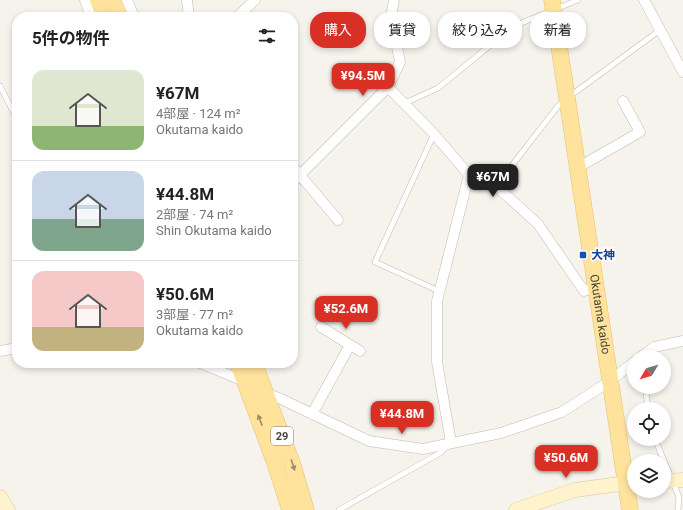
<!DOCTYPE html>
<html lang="ja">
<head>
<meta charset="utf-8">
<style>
	:root { --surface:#fff; --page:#f6f6f6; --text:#222; --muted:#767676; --line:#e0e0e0; --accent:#d93025 }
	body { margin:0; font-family:Roboto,"Noto Sans JP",sans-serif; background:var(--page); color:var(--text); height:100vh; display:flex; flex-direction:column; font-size:15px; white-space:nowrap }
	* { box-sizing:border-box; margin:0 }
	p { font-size:13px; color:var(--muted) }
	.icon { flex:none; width:22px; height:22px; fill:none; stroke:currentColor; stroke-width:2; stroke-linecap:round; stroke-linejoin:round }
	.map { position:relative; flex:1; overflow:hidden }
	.side { position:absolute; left:12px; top:12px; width:286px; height:356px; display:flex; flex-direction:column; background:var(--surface); border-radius:16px; box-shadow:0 2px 6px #0003 }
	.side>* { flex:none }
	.top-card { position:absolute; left:310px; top:12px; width:313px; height:36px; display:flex; gap:8px }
	.needle { width:26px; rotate:232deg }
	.buttons { position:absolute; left:627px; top:350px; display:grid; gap:8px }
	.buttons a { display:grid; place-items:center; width:44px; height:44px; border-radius:50%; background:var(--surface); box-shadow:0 2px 6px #0003; font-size:20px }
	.price { position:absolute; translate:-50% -34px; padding:0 9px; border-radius:8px; background:var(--accent); color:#fff; font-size:13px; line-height:26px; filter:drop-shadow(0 1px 2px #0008) }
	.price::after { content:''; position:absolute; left:50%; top:24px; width:12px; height:9px; margin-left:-6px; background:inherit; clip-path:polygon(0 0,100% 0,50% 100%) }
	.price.on { background:#222; color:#fff }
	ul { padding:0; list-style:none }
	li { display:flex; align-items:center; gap:12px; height:100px; padding:0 20px }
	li+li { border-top:1px solid var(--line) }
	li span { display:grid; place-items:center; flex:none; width:112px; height:80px; border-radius:12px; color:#555 }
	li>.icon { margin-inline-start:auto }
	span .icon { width:48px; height:48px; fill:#fffc; stroke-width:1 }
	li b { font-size:17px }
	h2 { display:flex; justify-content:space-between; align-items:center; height:48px; padding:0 20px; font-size:17px }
	.chip { padding:0 14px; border-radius:16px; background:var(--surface); box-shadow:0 2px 6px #0003; font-size:14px; line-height:36px }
	.chip.on { background:var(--accent); color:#fff }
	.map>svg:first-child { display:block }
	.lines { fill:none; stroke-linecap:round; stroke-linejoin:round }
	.lane-casing { stroke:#c2bbae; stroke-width:6 }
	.street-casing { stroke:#c2bbae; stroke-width:11 }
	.secondary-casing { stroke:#d6c79b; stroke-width:15 }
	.primary-casing { stroke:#e6c16a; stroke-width:17 }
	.lane { stroke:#fff; stroke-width:5 }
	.street { stroke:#fff; stroke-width:10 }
	.secondary { stroke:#fff3cd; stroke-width:14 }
	.primary { stroke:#ffe39c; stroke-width:16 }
	.oneway { fill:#9c8c66 }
	.transit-dot { fill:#1a4fb4; stroke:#fff; stroke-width:1.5 }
	.labels { text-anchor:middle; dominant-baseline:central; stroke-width:3.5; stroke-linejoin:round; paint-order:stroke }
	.shield { fill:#fff; stroke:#817c74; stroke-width:1 }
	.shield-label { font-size:11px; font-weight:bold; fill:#4b4439 }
	.transit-label { font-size:12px; font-weight:bold; fill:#164399; stroke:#fff; text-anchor:start }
	.street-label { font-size:12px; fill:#4b4439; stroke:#fff }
</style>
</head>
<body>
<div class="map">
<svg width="683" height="510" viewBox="0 0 683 510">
	<rect width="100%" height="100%" fill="#f6f3ec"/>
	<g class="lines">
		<defs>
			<path id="lane" d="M0 86 17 119
				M570 96 660 30
				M405 103 438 88 514 26 578 0
				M434 134 375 262 439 291
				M496 186 558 106 564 101
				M643 387 646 392 648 409
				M655 439 679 497 678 510
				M339 510 440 453 447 446"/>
			<path id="street" d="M85 0 91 17
				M127 0 134 17
				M187 0 189 17
				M644 0 683 72
				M237 17 255 0
				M388 87 434 134 469 175 496 186 538 224 584 291 595 288
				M293 167 338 220
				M577 168 640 132 623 101
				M293 182 388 87 400 62 391 17 394 0
				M321 327 360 351
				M0 351 17 348
				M641 357 654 347 683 341
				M200 363 246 382
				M264 392 281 399 369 441 423 449 501 433 562 412 610 381 634 362
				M312 414 350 345
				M451 443 437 362V301L469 175"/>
			<path id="secondary" d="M664 481 683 480
				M0 497 8 510
				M516 510 575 490 634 482"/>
			<g id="primary">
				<path d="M98 0 105 17"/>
				<path d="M113 0 119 17"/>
				<path id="s1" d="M552 0 630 510"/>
				<path d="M238 363 275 463 290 510"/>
				<path d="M254 363 292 463 306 510"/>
			</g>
		</defs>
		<use href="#lane" class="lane-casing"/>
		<use href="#street" class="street-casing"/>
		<use href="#secondary" class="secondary-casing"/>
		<use href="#primary" class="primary-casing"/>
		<use href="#lane" class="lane"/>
		<use href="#street" class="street"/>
		<use href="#secondary" class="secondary"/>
		<use href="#primary" class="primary"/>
	</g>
	<defs><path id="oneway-solid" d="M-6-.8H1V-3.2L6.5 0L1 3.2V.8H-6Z"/></defs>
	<g class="oneway">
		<use href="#oneway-solid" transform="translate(260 420) rotate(-111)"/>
		<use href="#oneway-solid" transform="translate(293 465) rotate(72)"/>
	</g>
	<rect class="transit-dot" x="579" y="251" width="8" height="8" rx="2"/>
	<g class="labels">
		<rect class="shield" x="271" y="427" width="22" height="18" rx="3"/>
		<g class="shield-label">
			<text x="282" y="436">29</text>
		</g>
		<g class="transit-label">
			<text x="591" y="255">大神</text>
		</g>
		<g class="street-label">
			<text stroke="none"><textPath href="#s1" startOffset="318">Okutama kaido</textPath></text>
		</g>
	</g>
</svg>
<div class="buttons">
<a><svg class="needle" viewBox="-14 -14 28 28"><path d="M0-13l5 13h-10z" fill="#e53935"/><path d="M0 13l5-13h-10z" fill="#767676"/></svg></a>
<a><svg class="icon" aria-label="locate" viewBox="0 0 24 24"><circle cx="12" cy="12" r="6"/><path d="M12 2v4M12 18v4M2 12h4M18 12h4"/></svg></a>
<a><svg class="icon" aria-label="layers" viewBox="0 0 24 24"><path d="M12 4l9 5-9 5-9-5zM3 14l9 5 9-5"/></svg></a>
</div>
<b class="price" style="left:363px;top:97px">¥94.5M</b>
<b class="price on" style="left:493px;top:198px">¥67M</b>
<b class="price" style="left:346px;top:330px">¥52.6M</b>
<b class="price" style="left:402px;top:435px">¥44.8M</b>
<b class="price" style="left:566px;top:479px">¥50.6M</b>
<div class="top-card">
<a class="chip on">購入</a>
<a class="chip">賃貸</a>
<a class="chip">絞り込み</a>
<a class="chip">新着</a>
</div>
<section class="side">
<h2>5件の物件<svg class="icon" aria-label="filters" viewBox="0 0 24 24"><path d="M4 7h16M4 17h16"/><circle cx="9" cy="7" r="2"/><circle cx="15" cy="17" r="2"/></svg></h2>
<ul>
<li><span style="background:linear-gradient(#dfe7d0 70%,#8fb573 0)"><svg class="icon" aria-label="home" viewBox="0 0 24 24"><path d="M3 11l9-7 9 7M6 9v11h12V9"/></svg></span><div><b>¥67M</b><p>4部屋 · 124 m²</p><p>Okutama kaido</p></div></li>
<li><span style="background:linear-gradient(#c9d6e8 60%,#7fa58c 0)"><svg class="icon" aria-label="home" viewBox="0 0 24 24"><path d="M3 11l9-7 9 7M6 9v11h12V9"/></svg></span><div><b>¥44.8M</b><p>2部屋 · 74 m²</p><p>Shin Okutama kaido</p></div></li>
<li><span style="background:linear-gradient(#f6c9c9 70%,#c2b280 0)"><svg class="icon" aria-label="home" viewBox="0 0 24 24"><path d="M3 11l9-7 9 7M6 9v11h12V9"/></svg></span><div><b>¥50.6M</b><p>3部屋 · 77 m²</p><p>Okutama kaido</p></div></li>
</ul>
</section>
</div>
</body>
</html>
